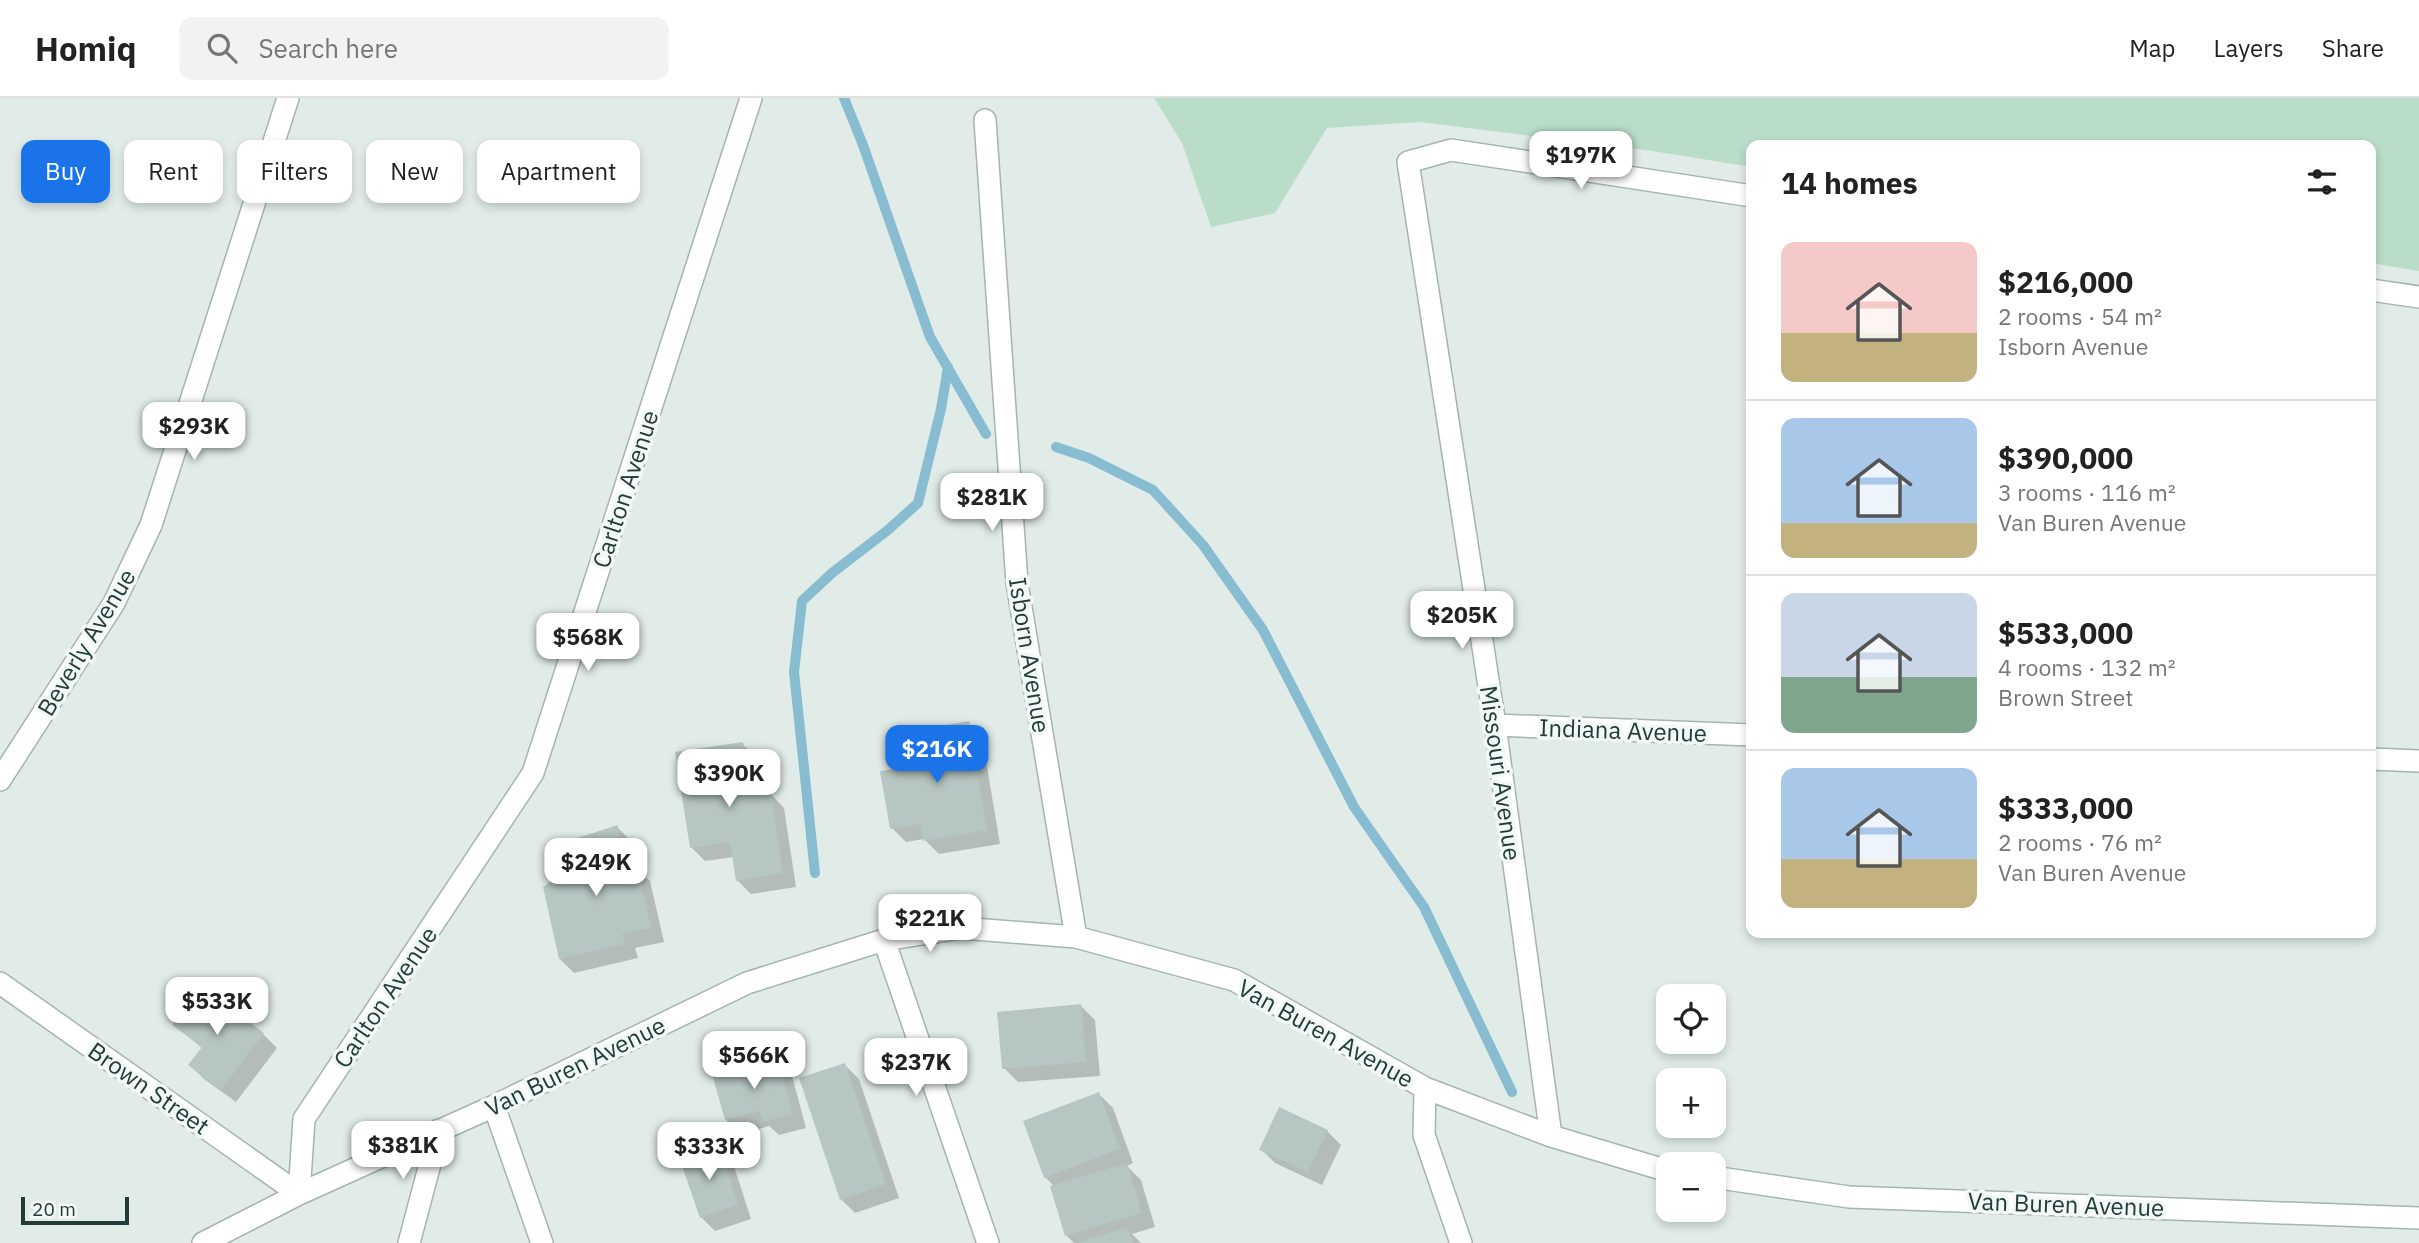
<!DOCTYPE html>
<html lang="en">
<head>
<meta charset="utf-8">
<style>
	:root { --surface:#fff; --page:#f2f2f2; --text:#222; --muted:#767676; --line:#e0e0e0; --accent:#1a73e8 }
	body { margin:0; font-family:"IBM Plex Sans",sans-serif; background:var(--page); color:var(--text); height:100vh; display:flex; flex-direction:column; font-size:26px; white-space:nowrap }
	* { box-sizing:border-box; margin:0 }
	p { font-size:23px; color:var(--muted) }
	.icon { flex:none; width:38px; height:38px; fill:none; stroke:currentColor; stroke-width:2; stroke-linecap:round; stroke-linejoin:round }
	.map { position:relative; flex:1; overflow:hidden }
	.sheet { position:absolute; left:1746px; top:42px; width:630px; height:798px; display:flex; flex-direction:column; background:var(--surface); border-radius:14px; box-shadow:0 4px 10px #0003 }
	.sheet>* { flex:none }
	.top-card { position:absolute; left:21px; top:42px; width:665px; height:63px; display:flex; gap:14px }
	.controls { position:absolute; left:1656px; top:886px; display:grid; gap:14px }
	.controls a { display:grid; place-items:center; width:70px; height:70px; border-radius:14px; background:var(--surface); box-shadow:0 4px 10px #0003; font-size:35px }
	.scale { position:absolute; left:21px; bottom:18px; width:108px; box-sizing:border-box; padding-left:7px; border:4px solid #213c39; border-top:0; font-size:19px; line-height:24px; white-space:nowrap; color:#213c39; -webkit-text-stroke:5px #f1f8f6; paint-order:stroke }
	.price { position:absolute; translate:-50% -60px; padding:0 16px; border-radius:14px; background:#fff; color:#222; font-size:23px; line-height:46px; filter:drop-shadow(0 2px 4px #0008) }
	.price::after { content:''; position:absolute; left:50%; top:42px; width:21px; height:16px; margin-left:-10px; background:inherit; clip-path:polygon(0 0,100% 0,50% 100%) }
	.price.on { background:var(--accent); color:#fff }
	ul { padding:0; list-style:none }
	li { display:flex; align-items:center; gap:21px; height:175px; padding:0 35px }
	li+li { border-top:2px solid var(--line) }
	li span { display:grid; place-items:center; flex:none; width:196px; height:140px; border-radius:14px; color:#555 }
	li>.icon { margin-inline-start:auto }
	span .icon { width:84px; height:84px; fill:#fffc; stroke-width:1 }
	li b { font-size:30px }
	h2 { display:flex; justify-content:space-between; align-items:center; height:84px; padding:0 35px; font-size:30px }
	.pill { padding:0 24px; border-radius:14px; background:var(--surface); box-shadow:0 4px 10px #0003; font-size:24px; line-height:63px }
	.pill.on { background:var(--accent); color:#fff }
	header { display:flex; align-items:center; gap:42px; box-sizing:border-box; height:98px; padding:0 35px; background:var(--surface); border-bottom:2px solid var(--line) }
	header strong { font-size:33px }
	nav { display:flex; gap:38px; margin-inline-start:auto; font-size:24px }
	.search { width:490px; height:63px; background:var(--page); display:flex; align-items:center; gap:18px; box-sizing:border-box; padding:0 24px; border-radius:14px; color:var(--muted); font-size:26px }
	.map>svg:first-child { display:block }
	.green { fill:#b9ddc8 }
	.shadow { fill:#0003 }
	.lines { fill:none; stroke-linecap:round; stroke-linejoin:round }
	.stream { stroke:#88bcd1; stroke-width:10 }
	.building { fill:#b6c6c2 }
	.minor-casing { stroke:#a4b4b0; stroke-width:24 }
	.minor { stroke:#fff; stroke-width:21 }
	.labels { text-anchor:middle; dominant-baseline:central; stroke-width:7; stroke-linejoin:round; paint-order:stroke }
	.street-label { font-size:24px; fill:#213c39; stroke:#f1f8f6 }
</style>
</head>
<body>
<header>
<strong>Homiq</strong>
<div class="search"><svg class="icon" aria-label="search" viewBox="0 0 24 24"><circle cx="10" cy="10" r="6"/><path d="M15 15l6 6"/></svg>Search here</div>
<nav><a>Map</a><a>Layers</a><a>Share</a></nav>
</header>
<div class="map">
<svg width="2419" height="1145" viewBox="0 0 2419 1145">
	<rect width="100%" height="100%" fill="#e1ece8"/>
	<path class="green" d="M1154 0H2419V173L2371 165V47H1752V69L1652 53 1420 24 1327 30 1275 115 1211 129 1182 45Z"/>
	<path class="shadow" d="M968 625 982 639 1000 746 939 756 924 741 906 744 892 730 915 669Z
		M742 646 757 660 762 697 770 695 784 710 796 789 751 796 737 782 734 759 705 763 691 749Z
		M617 729 631 743 632 768 650 783 664 844 635 850 638 860 574 875 560 861 581 765Z
		M1081 908 1095 922 1100 978 1018 984 1004 970Z
		M174 926 263 936 277 950 236 1004 204 981 190 967 203 951Z
		M777 960 791 974 806 1030 779 1037 769 1028 740 1036 726 1022Z
		M845 967 859 981 899 1100 855 1115 841 1101Z
		M1099 996 1113 1010 1133 1065 1127 1068 1141 1082 1155 1129 1132 1136 1141 1145H1074L1066 1137 1055 1089 1045 1079Z
		M1327 1033 1341 1047 1322 1087 1275 1065 1261 1051Z
		M719 1051 733 1065 751 1121 715 1133 701 1119Z"/>
	<g class="lines">
		<path class="stream" d="M844 0 863 47 930 239 986 336
			M1056 349 1089 360 1153 392 1203 447 1263 532 1354 709 1424 809 1512 994
			M815 775 794 574 802 503 832 475 888 432 918 405 941 311 948 269"/>
	</g>
	<path class="building" d="M969 623 987 732 923 743 920 726 890 731 880 673 913 668 907 634Z
		M743 644 751 697 771 694 783 775 736 783 730 744 690 750 675 654Z
		M618 727 619 762 637 767 651 830 622 836 625 846 559 861 543 789 579 764 571 742Z
		M201 888 264 935 221 992 188 967 202 949 172 927Z
		M1081 906 1086 964 1002 971 997 914Z
		M777 958 793 1016 763 1024 759 1013 725 1022 712 976Z
		M845 965 886 1086 840 1102 799 980Z
		M1099 994 1120 1051 1044 1080 1023 1023Z
		M1279 1009 1328 1032 1308 1074 1259 1052Z
		M719 1049 738 1107 700 1120 680 1062Z
		M1127 1065 1142 1115 1065 1138 1050 1088Z
		M1127 1129 1133 1145H1079V1144Z"/>
	<g class="lines">
		<defs>
			<path id="minor" d="M985 22 1017 485 1076 839
				M2371 192 2419 199
				M1495 627 1752 637
				M2371 661 2419 663
				M0 682 114 505 151 427 288 0
				M884 842 988 1145
				M0 885 299 1096
				M1425 990 1424 1037 1461 1145
				M494 1008 542 1145
				M1551 1038 1495 627 1408 64 1451 52 1752 98
				M1713 1079 1849 1099 2419 1120
				M299 1096 304 1021 533 675 751 0
				M203 1145 299 1096 494 1008 747 885 884 842 961 830 1076 839 1234 882 1425 990 1551 1038 1668 1073
				M409 1145 439 1032"/>
		</defs>
		<use href="#minor" class="minor-casing"/>
		<use href="#minor" class="minor"/>
	</g>
	<g class="labels">
		<g class="street-label">
			<text transform="translate(625 391) rotate(-72)">Carlton Avenue</text>
			<text transform="translate(86 544) rotate(-59)">Beverly Avenue</text>
			<text transform="translate(1030 557) rotate(81)">Isborn Avenue</text>
			<text transform="translate(1623 632) rotate(2)">Indiana Avenue</text>
			<text transform="translate(1501 675) rotate(82)">Missouri Avenue</text>
			<text transform="translate(385 899) rotate(-56)">Carlton Avenue</text>
			<text transform="translate(1326 935) rotate(29)">Van Buren Avenue</text>
			<text transform="translate(575 968) rotate(-26)">Van Buren Avenue</text>
			<text transform="translate(149 990) rotate(35)">Brown Street</text>
			<text transform="translate(2066 1106) rotate(2)">Van Buren Avenue</text>
		</g>
	</g>
</svg>
<div class="controls">
<a><svg class="icon" aria-label="locate" viewBox="0 0 24 24"><circle cx="12" cy="12" r="6"/><path d="M12 2v4M12 18v4M2 12h4M18 12h4"/></svg></a>
<a>+</a>
<a>−</a>
</div>
<div class="scale">20 m</div>
<b class="price" style="left:1581px;top:93px">$197K</b>
<b class="price" style="left:194px;top:364px">$293K</b>
<b class="price" style="left:992px;top:435px">$281K</b>
<b class="price" style="left:1462px;top:553px">$205K</b>
<b class="price" style="left:588px;top:575px">$568K</b>
<b class="price on" style="left:937px;top:687px">$216K</b>
<b class="price" style="left:729px;top:711px">$390K</b>
<b class="price" style="left:596px;top:800px">$249K</b>
<b class="price" style="left:930px;top:856px">$221K</b>
<b class="price" style="left:217px;top:939px">$533K</b>
<b class="price" style="left:754px;top:993px">$566K</b>
<b class="price" style="left:916px;top:1000px">$237K</b>
<b class="price" style="left:403px;top:1083px">$381K</b>
<b class="price" style="left:709px;top:1084px">$333K</b>
<div class="top-card">
<a class="pill on">Buy</a>
<a class="pill">Rent</a>
<a class="pill">Filters</a>
<a class="pill">New</a>
<a class="pill">Apartment</a>
</div>
<section class="sheet">
<h2>14 homes<svg class="icon" aria-label="filters" viewBox="0 0 24 24"><path d="M4 7h16M4 17h16"/><circle cx="9" cy="7" r="2"/><circle cx="15" cy="17" r="2"/></svg></h2>
<ul>
<li><span style="background:linear-gradient(#f6c9c9 65%,#c2b280 0)"><svg class="icon" aria-label="home" viewBox="0 0 24 24"><path d="M3 11l9-7 9 7M6 9v11h12V9"/></svg></span><div><b>$216,000</b><p>2 rooms · 54 m²</p><p>Isborn Avenue</p></div></li>
<li><span style="background:linear-gradient(#a9c7e8 75%,#c2b280 0)"><svg class="icon" aria-label="home" viewBox="0 0 24 24"><path d="M3 11l9-7 9 7M6 9v11h12V9"/></svg></span><div><b>$390,000</b><p>3 rooms · 116 m²</p><p>Van Buren Avenue</p></div></li>
<li><span style="background:linear-gradient(#c9d6e8 60%,#7fa58c 0)"><svg class="icon" aria-label="home" viewBox="0 0 24 24"><path d="M3 11l9-7 9 7M6 9v11h12V9"/></svg></span><div><b>$533,000</b><p>4 rooms · 132 m²</p><p>Brown Street</p></div></li>
<li><span style="background:linear-gradient(#a9c7e8 65%,#c2b280 0)"><svg class="icon" aria-label="home" viewBox="0 0 24 24"><path d="M3 11l9-7 9 7M6 9v11h12V9"/></svg></span><div><b>$333,000</b><p>2 rooms · 76 m²</p><p>Van Buren Avenue</p></div></li>
</ul>
</section>
</div>
</body>
</html>
